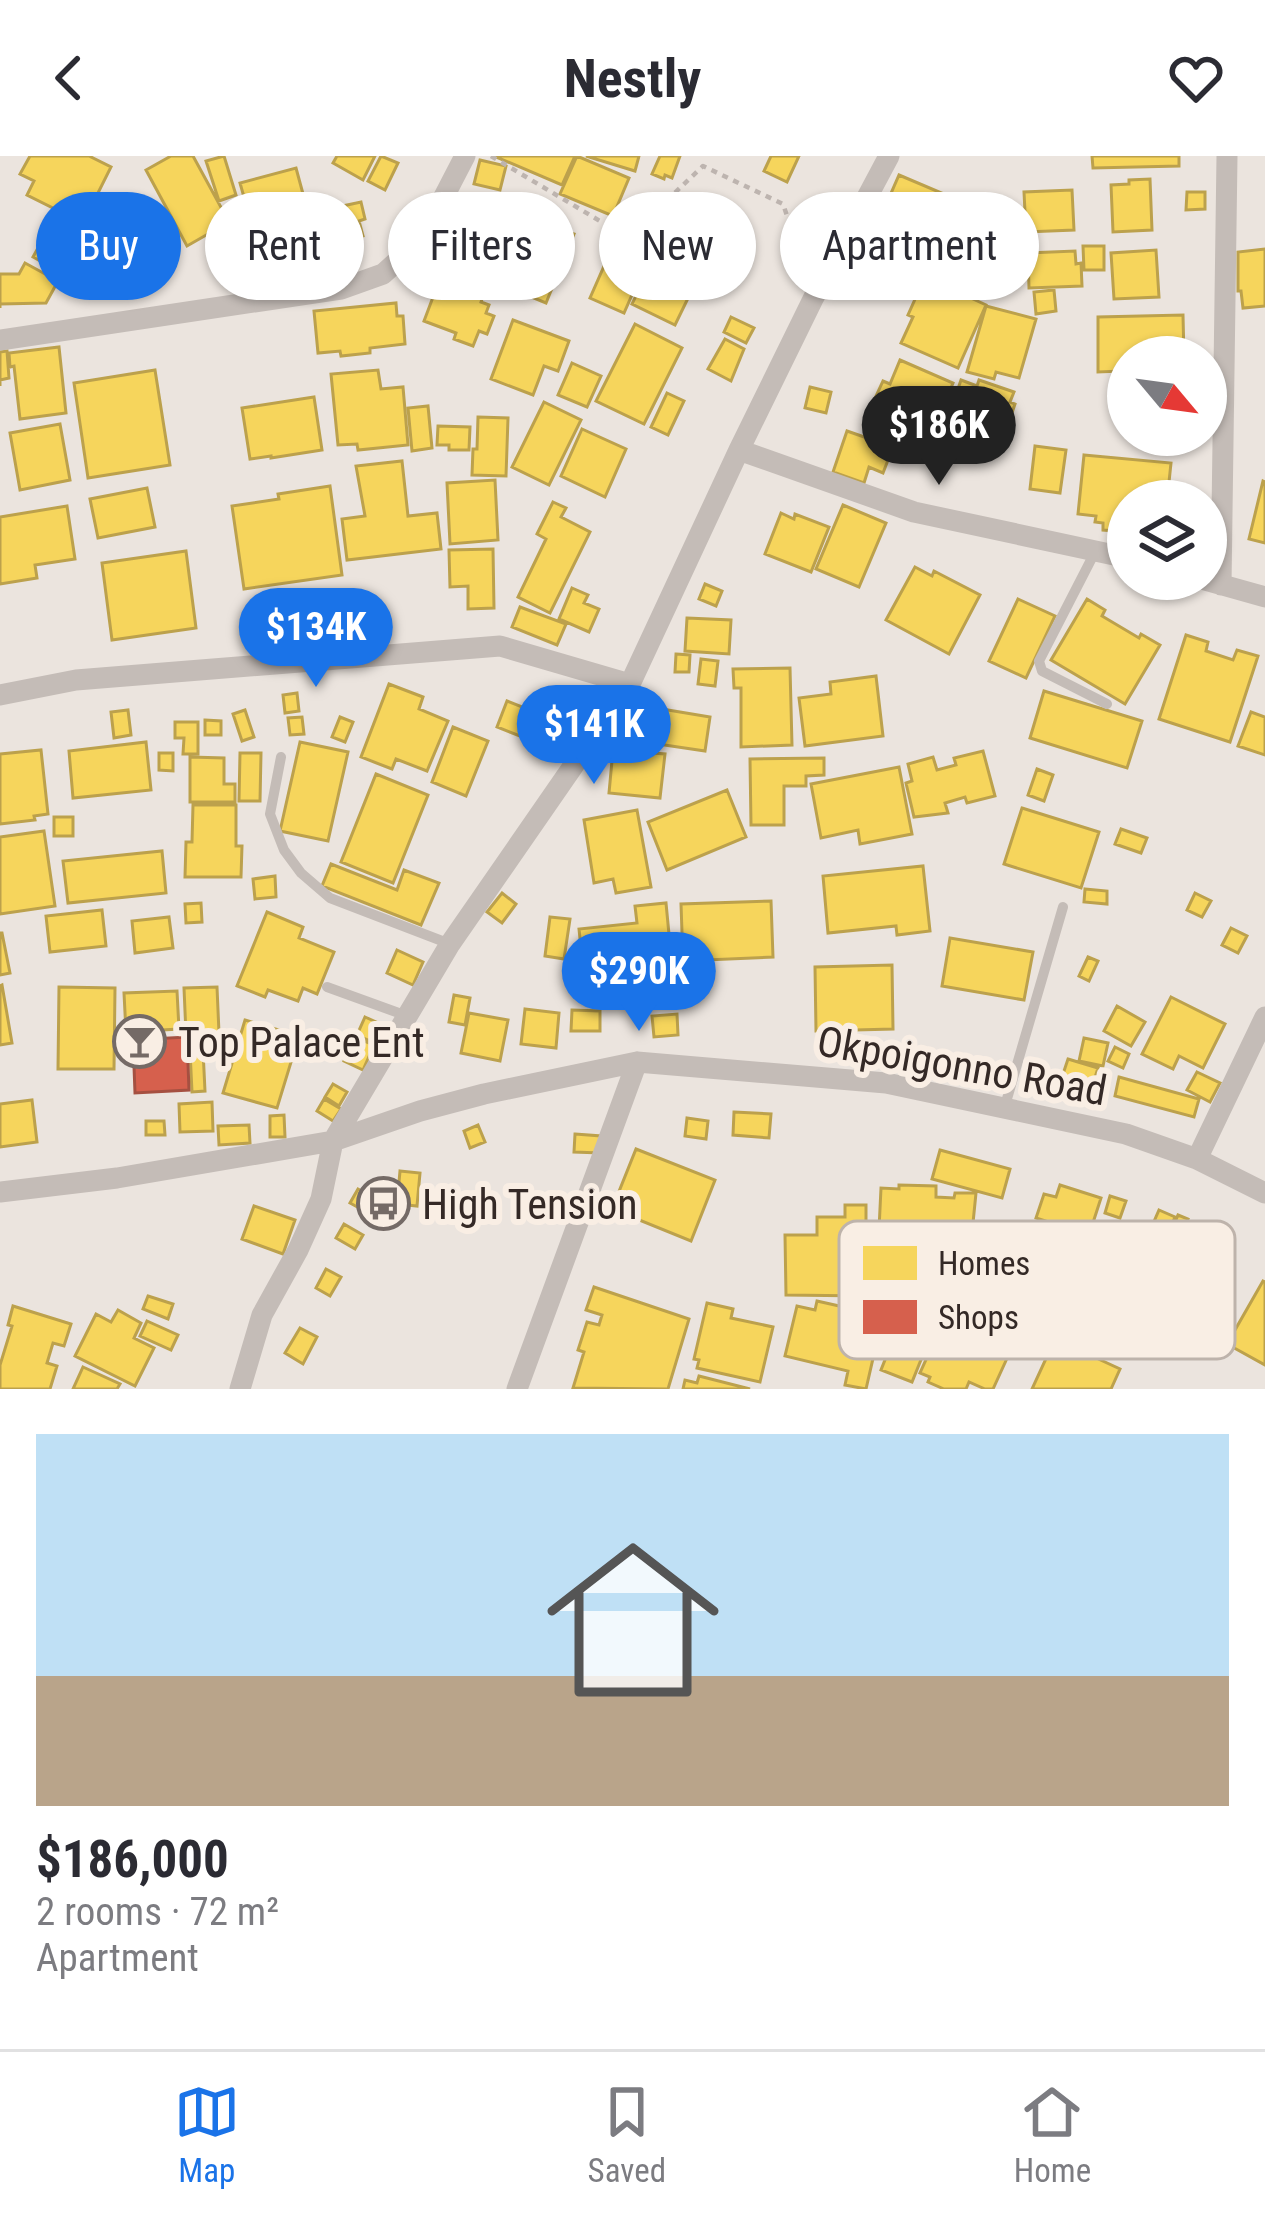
<!DOCTYPE html>
<html lang="en">
<head>
<meta charset="utf-8">
<style>
	:root { --surface:#fff; --page:#f7f7f7; --text:#2b2b33; --muted:#7c7c81; --line:#e1e1e2; --accent:#1a73e8 }
	body { margin:0; font-family:"Roboto Condensed",sans-serif; background:var(--page); color:var(--text); height:100vh; display:flex; flex-direction:column; font-size:45px; white-space:nowrap }
	* { box-sizing:border-box; margin:0 }
	p { font-size:39px; color:var(--muted) }
	.icon { flex:none; width:66px; height:66px; fill:none; stroke:currentColor; stroke-width:2; stroke-linecap:round; stroke-linejoin:round }
	.map { position:relative; height:1233px; overflow:hidden }
	.side { display:flex; flex-direction:column; background:var(--surface); flex:1 }
	.side>* { flex:none }
	.guide { position:absolute; left:36px; top:36px; width:1194px; height:108px; display:flex; gap:24px }
	.needle { width:78px; rotate:119deg }
	.buttons { position:absolute; left:1107px; top:180px; display:grid; gap:24px }
	.buttons a { display:grid; place-items:center; width:120px; height:120px; border-radius:50%; background:var(--surface); box-shadow:0 3px 9px #0004; font-size:60px }
	.price { position:absolute; translate:-50% -102px; padding:0 27px; border-radius:42px; background:var(--accent); color:#fff; font-size:39px; line-height:78px; filter:drop-shadow(0 3px 6px #0008) }
	.price::after { content:''; position:absolute; left:50%; top:72px; width:36px; height:27px; margin-left:-18px; background:inherit; clip-path:polygon(0 0,100% 0,50% 100%) }
	.price.selected { background:#222; color:#fff }
	ul { padding:0; list-style:none }
	li { display:grid; align-content:center; gap:24px; height:636px; padding:0 36px }
	li+li { border-top:3px solid var(--line) }
	li span { display:grid; place-items:center; height:372px; border-radius:0px; color:#555 }
	li>.icon { margin-inline-start:auto }
	span .icon { width:216px; height:216px; fill:#fffc; stroke-width:1 }
	li b { font-size:51px }
	.pill { padding:0 42px; border-radius:54px; background:var(--surface); box-shadow:0 3px 9px #0004; font-size:42px; line-height:108px }
	.pill.selected { background:var(--accent); color:#fff }
	header { display:flex; justify-content:space-between; align-items:center; height:156px; padding:0 36px; background:var(--surface); font-size:54px; font-weight:700 }
	.tab-bar { display:flex; justify-content:space-around; align-items:center; height:168px; border-top:3px solid var(--line); background:var(--surface); font-size:33px; color:var(--muted) }
	.tab-bar a { display:grid; justify-items:center; gap:6px }
	.tab-bar .selected { color:var(--accent) }
	.map>svg:first-child { display:block }
	.homes { fill:#f6d55c; stroke:#bca14c; stroke-width:3 }
	.shops { fill:#d6604d; stroke:#a55041; stroke-width:3 }
	.lines { fill:none; stroke-linecap:round; stroke-linejoin:round }
	.path { stroke:#bdb4af; stroke-width:4.5; stroke-dasharray:6 6; stroke-linecap:butt }
	.lane { stroke:#c4bcb7; stroke-width:10 }
	.street { stroke:#c4bcb7; stroke-width:21 }
	.labels { text-anchor:middle; dominant-baseline:central; stroke-width:12; stroke-linejoin:round; paint-order:stroke }
	.poi-label { font-size:42px; fill:#342926; stroke:#f9eee4; text-anchor:start }
	.street-label { font-size:42px; fill:#342926; stroke:#f9eee4 }
	.key { fill:#f9eee4; stroke:#beb3ab; stroke-width:3 }
	.key-label { font-size:33px; fill:#342926 }
</style>
</head>
<body>
<header><svg class="icon" aria-label="back" viewBox="0 0 24 24"><path d="M15 5l-7 7 7 7"/></svg>Nestly<svg class="icon" aria-label="heart" viewBox="0 0 24 24"><path d="M12 20l-8-8c-3-5 5-10 8-4 3-6 11-1 8 4z"/></svg></header>
<div class="map">
<svg width="1265" height="1233" viewBox="0 0 1265 1233">
	<rect width="100%" height="100%" fill="#ebe4de"/>
	<path class="homes" d="M30 0H89L111 11 83 67 27 39 34 25 20 18Z
		M171 0H193L229 66 187 90 146 14Z
		M224 0 236 39 219 45 206 5Z
		M337 0H375L363 24 333 7Z
		M381 0 398 7 385 34 368 25Z
		M494 0H575L562 29Z
		M577 0 629 22 613 60 560 38Z
		M586 0H639L635 15Z
		M660 0H680L672 22 665 19 664 23 652 18Z
		M771 0H799L787 26 764 15Z
		M1092 0H1179V10L1093 12Z
		M480 4 506 10 500 34 474 28Z
		M296 12 312 71 257 87 240 27Z
		M899 19 944 38 931 67 939 71 929 95 920 91 917 100 872 81Z
		M1150 23 1152 74 1113 76 1111 29 1129 28V24Z
		M1072 34 1074 74 1026 76 1024 36Z
		M1187 36H1205V53L1186 54Z
		M361 46 365 63 359 65 363 80 346 84 338 51Z
		M955 56 964 60 965 57 1007 73 985 128 943 112 954 85 945 82Z
		M54 63 89 84 69 121 33 101Z
		M541 68 574 78 546 147 507 131 531 70 538 73Z
		M313 72 324 102 268 123 257 93Z
		M619 76 653 91 624 157 590 142Z
		M342 77 347 94 327 100 323 82Z
		M665 80 713 103 696 139 691 136 675 169 632 148Z
		M1083 90H1104V114H1084Z
		M1265 93V150L1243 152 1241 135H1238V96Z
		M1156 94 1159 141 1114 143 1111 97Z
		M1075 95 1076 108 1081 107 1082 130 1029 132 1028 97Z
		M871 98 896 110 880 140 856 128Z
		M25 107 58 125 46 147 0 148V152V118H19Z
		M441 120 484 137 481 146 489 149 486 157 494 160 487 178 479 175 473 190 454 183 456 177 424 165Z
		M925 121 986 149 958 212 901 187 913 161 908 159Z
		M1054 134 1056 155 1036 158 1034 136Z
		M396 147 397 160H403L405 188 370 192V197L341 200 340 195 318 197 314 155Z
		M986 150 1036 163 1019 222 996 216 994 223 967 216Z
		M1183 159 1184 201H1128V225L1122 226V215L1098 216V161Z
		M731 161 754 172 746 187 724 176Z
		M513 164 569 185 558 215 544 210 533 239 491 223Z
		M635 168 682 192 644 268 596 245Z
		M725 183 744 193 731 225 708 213Z
		M59 191 66 257 20 263 14 210 10 211 9 197Z
		M7 195 9 222 0 224V230V196Z
		M900 204 953 227 926 290 873 267 879 253 872 249 883 225 890 228Z
		M572 207 601 220 587 251 558 239Z
		M155 214 170 309 88 322 74 227Z
		M378 214 381 233 403 231 408 289 358 294 357 288 338 289 331 218Z
		M961 224 977 230 979 224 1014 236 1010 246 1015 248 1005 277 1000 275 991 302 961 292 959 299 938 291Z
		M810 231 831 236 826 257 805 252Z
		M667 237 684 245 668 279 651 271Z
		M314 241 322 294 271 302V300L250 303 242 252Z
		M544 246 581 264 549 329 512 311Z
		M428 250 432 292 412 295 408 252Z
		M478 261 508 262 506 320 472 319 473 293H477Z
		M60 268 70 324 20 334 10 277Z
		M438 270 470 271 469 294H449V289H437Z
		M582 273 626 293 605 341 561 320Z
		M847 275 893 291 883 317 869 311 864 327 833 316Z
		M1035 290 1066 294 1060 337 1030 333Z
		M1084 299 1171 307 1167 345H1128V376L1103 374V367L1095 366 1096 360 1078 358Z
		M402 305 408 360 437 357 441 393 347 404 342 363 365 360 356 310Z
		M495 324 498 384 450 388 447 327Z
		M1263 325 1265 326V387L1249 383Z
		M330 330 342 419 244 433 232 350 279 343 278 338Z
		M147 332 155 371 98 382 90 343Z
		M553 346 566 352 561 361 590 376 550 457 518 441 546 383 537 378Z
		M843 349 886 367 859 431 816 413Z
		M67 350 75 403 35 409 37 422 0 428V361Z
		M781 357 794 363 795 358 829 371 811 416 765 398Z
		M493 393 494 452 468 453V430L450 431 449 394Z
		M186 395 196 472 112 484 102 407Z
		M915 411 932 420 934 415 980 439 949 498 886 464Z
		M705 428 722 435 716 450 699 443Z
		M572 432 588 439 584 447 599 453 589 476 559 463Z
		M1018 443 1055 460 1026 522 989 505Z
		M1087 443 1105 454 1102 460 1139 482 1141 478 1160 489 1125 548 1051 504Z
		M520 451 566 468 557 489 512 471Z
		M687 462 731 464 729 498 685 495Z
		M1186 479 1208 486 1206 495 1233 504 1237 494 1258 500 1230 586 1159 563Z
		M676 498 690 499 689 516H675Z
		M701 503 718 505 715 530 698 528Z
		M790 512 792 589 741 591V532H734L733 513Z
		M876 520 883 580 805 590 799 542 831 538 830 526Z
		M389 528 423 541 419 553 448 565 427 615 396 603 392 613 361 601Z
		M1044 535 1142 565 1127 612 1030 582Z
		M297 537 299 555 285 557 283 539Z
		M507 545 530 554 520 580 497 571Z
		M656 552 710 561 705 595 651 587Z
		M128 554 131 579 114 582 111 556Z
		M245 554 254 581 242 585 233 558Z
		M1251 556 1265 561V599L1238 590Z
		M302 561 304 578 290 579 288 562Z
		M340 561 353 566 345 586 332 581Z
		M205 564 221 565V579H205Z
		M175 566H198V598H183L184 582H175Z
		M453 571 488 585 466 640 432 626Z
		M146 586 151 634 73 642 69 595Z
		M300 586 348 596 328 685 280 675Z
		M41 594 48 658 34 660 35 664 0 668V598Z
		M613 594 665 598 660 642 609 637Z
		M983 595 995 640 967 647 965 641 945 647 948 657 914 661 906 627 912 625 908 608 933 601 937 614 956 609 954 602Z
		M159 597H173V615L159 614Z
		M240 597H261L260 645H239Z
		M190 601 224 602V628H235V646H190Z
		M824 602V619L806 620V630H784V669H751L750 603Z
		M899 611 912 678 860 688 858 674 821 682 811 628Z
		M1037 613 1053 619 1044 645 1028 639Z
		M376 618 428 639 393 727 341 706Z
		M727 634 746 681 667 714 648 666Z
		M193 649H236V690H242L241 721H185L186 686H192Z
		M1022 652 1099 676 1081 732 1004 708Z
		M637 654 651 731 616 737 613 723 594 727 584 664Z
		M54 661H73V680H54Z
		M1121 673 1147 682 1141 697 1115 688Z
		M44 675 55 750 0 758V681Z
		M162 695 166 737 68 747 63 705Z
		M331 708 397 734 404 714 439 727 421 769 322 730Z
		M923 710 930 775 897 779 896 770 828 777 823 720Z
		M275 720 276 741 255 743 253 723Z
		M1085 733 1107 735V748L1084 746Z
		M502 737 516 748 502 767 487 756Z
		M1195 737 1211 745 1202 761 1187 754Z
		M771 745 773 801 683 805 681 748Z
		M201 747 202 766 186 767 185 748Z
		M666 747 673 820 585 830 579 773 637 767 635 750Z
		M102 754 106 790 50 796 46 760Z
		M267 756 303 771 299 782 334 796 317 838 303 832 298 845 268 834 265 841 237 830Z
		M169 761 173 792 135 797 132 765Z
		M550 761 570 763 564 803 545 800Z
		M1231 772 1247 780 1238 797 1222 789Z
		M0 777H2L10 817 0 819Z
		M950 782 1033 796 1024 844 942 830Z
		M397 794 423 806 413 829 387 817Z
		M1088 801 1098 805 1089 825 1079 820Z
		M892 809 893 873 816 875 815 811Z
		M2 829 12 887 0 889V830Z
		M59 831 115 832 114 913H58Z
		M217 831 219 877 186 878 184 832Z
		M177 835 179 873 126 876 124 837Z
		M454 839 470 842 465 869 449 866Z
		M1171 841 1225 868 1203 912 1179 900 1173 913 1142 898Z
		M1117 850 1145 866 1131 890 1104 875Z
		M525 853 559 857 556 892 521 888Z
		M572 854 600 855V875H571Z
		M469 857 508 864 500 905 461 897Z
		M677 858 678 879 654 881 652 860Z
		M365 861 387 871 379 889 357 879Z
		M245 864 299 880 277 952 223 937Z
		M355 881 374 889 363 914 344 905Z
		M1084 882 1108 887 1103 910 1079 905Z
		M1115 891 1129 898 1123 912 1108 905Z
		M203 894 205 935 192 936 190 895Z
		M1068 903 1098 912 1092 931 1062 921Z
		M1197 916 1220 927 1210 946 1187 934Z
		M1119 921 1199 943 1194 961 1115 940Z
		M333 928 347 936 339 950 325 941Z
		M324 943 341 953 333 965 317 955Z
		M32 944 37 986 0 991V948Z
		M212 946 213 975 180 976 179 948Z
		M734 956 771 958 769 982 733 979Z
		M284 959 285 981H270V960Z
		M687 962 708 965 706 983 685 980Z
		M146 965H164L165 979H146Z
		M249 969 250 987 219 989 218 970Z
		M478 969 485 986 470 992 464 975Z
		M575 978 601 980 600 997 574 996Z
		M636 993 715 1024 691 1085 612 1053Z
		M940 994 1010 1013 1002 1042 932 1023Z
		M400 1015 420 1017 417 1050 397 1048Z
		M899 1029 936 1030V1041L954 1042 955 1037H976L970 1097 878 1094 881 1032 899 1033Z
		M1060 1029 1101 1042 1089 1079 1036 1062 1044 1038 1056 1041Z
		M358 1033 380 1045 372 1059 350 1047Z
		M1110 1040 1126 1045 1120 1062 1105 1057Z
		M845 1049H866V1140L786 1139 785 1079H817V1061H845Z
		M254 1050 295 1064 283 1098 242 1083Z
		M1159 1054 1175 1061 1165 1084 1149 1077Z
		M1178 1059 1188 1063 1180 1082 1170 1078Z
		M344 1068 363 1079 355 1093 336 1082Z
		M326 1113 341 1121 330 1140 316 1132Z
		M1263 1125 1265 1126V1209L1227 1188Z
		M594 1131 689 1163 668 1233 573 1232 584 1196 578 1194 587 1166 599 1169 602 1159 586 1154Z
		M148 1140 173 1148 168 1163 143 1153Z
		M910 1141 941 1154 912 1226 881 1214Z
		M817 1145 870 1157 864 1182 877 1185 866 1233 845 1229 848 1215 785 1200 797 1150 815 1154Z
		M952 1146 1019 1176 993 1233H985L969 1226 966 1233H944L928 1226 930 1221 920 1217Z
		M707 1147 733 1153 731 1162 773 1171 760 1226 697 1212 699 1204 694 1203Z
		M13 1150 71 1168 64 1190 53 1187 47 1207 57 1210 50 1233H0V1209L12 1170 8 1169Z
		M118 1154 141 1167 134 1182 154 1192 135 1230 75 1200 96 1158 111 1166Z
		M147 1165 178 1179 171 1194 140 1180Z
		M300 1172 317 1181 303 1208 285 1197Z
		M1055 1183 1120 1213 1111 1233H1032Z
		M83 1211 120 1228 117 1233H73Z
		M699 1220 750 1233H683L685 1224 697 1227Z"/>
	<path class="shops" d="M187 881 189 934 135 937 133 884Z"/>
	<g class="lines">
		<path class="path" d="M491 0 610 71 643 67 703 10 783 48 803 107"/>
		<path class="lane" d="M1095 396 1039 505 1042 515 1107 548
			M281 601 270 658 284 694 301 717 330 742 450 788
			M327 831 407 860
			M1004 953 1063 751"/>
		<path class="street" d="M0 184 341 133 383 118 422 83 465 0
			M739 294 914 356 1128 402
			M1201 423 1265 441
			M1221 429 1227 0
			M0 539 76 524 500 490 630 528
			M1197 1003 1265 861
			M0 1036 117 1022 333 985 420 955 484 938 637 906 886 927 1126 978 1197 1003 1265 1037
			M240 1233 262 1159 298 1094 321 1043 333 985 450 788 630 528 739 294 814 141 889 0
			M517 1233 637 906"/>
	</g>
	<defs>
		<symbol id="bar-ring" viewBox="-11 -11 22 22"><circle r="9.5" fill="#f9eee4" stroke="#746a66" stroke-width="1.5"/><path d="M-6-5H6L.8 .8V4.5H3.5V6h-7V4.5H-.8V.8Z" fill="#746a66"/></symbol>
		<symbol id="bus-ring" viewBox="-11 -11 22 22"><circle r="9.5" fill="#f9eee4" stroke="#746a66" stroke-width="1.5"/><path d="M-5-6H5V4H4V6H2V4H-2V6H-4V4H-5ZM-3.5-4V0h7V-4ZM-3.5 1.2v1.5H-2V1.2ZM2 1.2v1.5H3.5V1.2Z" fill="#746a66"/></symbol>
	</defs>
	<g fill-rule="evenodd">
		<use href="#bar-ring" x="110" y="856" width="59" height="59"/>
		<use href="#bus-ring" x="354" y="1018" width="59" height="59"/>
	</g>
	<g class="labels">
		<g class="poi-label">
			<text x="178" y="886">Top Palace Ent</text>
			<text x="422" y="1048">High Tension</text>
		</g>
		<g class="street-label">
			<text transform="translate(962 910) rotate(10)">Okpoigonno Road</text>
		</g>
	</g>
	<rect x="839" y="1065" width="396" height="138" rx="18" class="key"/>
	<rect x="863" y="1090" width="54" height="34" fill="#f6d55c"/>
	<rect x="863" y="1144" width="54" height="34" fill="#d6604d"/>
	<g class="key-label">
		<text x="938" y="1119">Homes</text>
		<text x="938" y="1173">Shops</text>
	</g>
</svg>
<div class="buttons">
<a><svg class="needle" viewBox="-14 -14 28 28"><path d="M0-13l5 13h-10z" fill="#e53935"/><path d="M0 13l5-13h-10z" fill="#7c7c81"/></svg></a>
<a><svg class="icon" aria-label="layers" viewBox="0 0 24 24"><path d="M12 4l9 5-9 5-9-5zM3 14l9 5 9-5"/></svg></a>
</div>
<b class="price selected" style="left:939px;top:332px">$186K</b>
<b class="price" style="left:316px;top:534px">$134K</b>
<b class="price" style="left:594px;top:631px">$141K</b>
<b class="price" style="left:639px;top:878px">$290K</b>
<div class="guide">
<a class="pill selected">Buy</a>
<a class="pill">Rent</a>
<a class="pill">Filters</a>
<a class="pill">New</a>
<a class="pill">Apartment</a>
</div>
</div>
<section class="side">
<ul>
<li><span style="background:linear-gradient(#bfe0f5 65%,#b9a48a 0)"><svg class="icon" aria-label="home" viewBox="0 0 24 24"><path d="M3 11l9-7 9 7M6 9v11h12V9"/></svg></span><div><b>$186,000</b><p>2 rooms · 72 m²</p><p>Apartment</p></div></li>
</ul>
</section>
<nav class="tab-bar">
<a class="selected"><svg class="icon" aria-label="map" viewBox="0 0 24 24"><path d="M3 6l6-2 6 2 6-2v14l-6 2-6-2-6 2zM9 4v14M15 6v14"/></svg>Map</a>
<a><svg class="icon" aria-label="saved" viewBox="0 0 24 24"><path d="M7 4h10v16l-5-4-5 4z"/></svg>Saved</a>
<a><svg class="icon" aria-label="home" viewBox="0 0 24 24"><path d="M3 11l9-7 9 7M6 9v11h12V9"/></svg>Home</a>
</nav>
</body>
</html>
